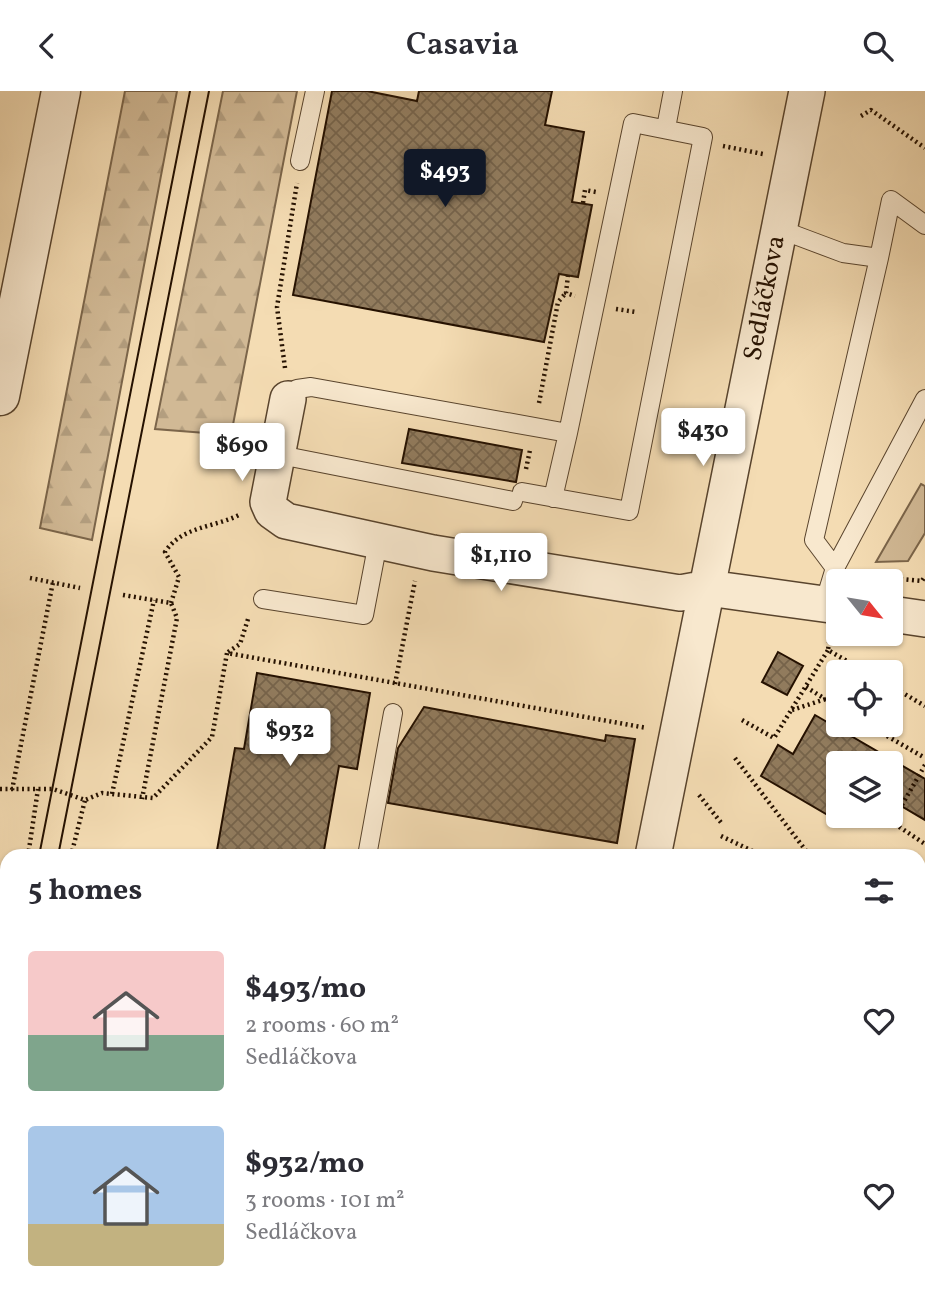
<!DOCTYPE html>
<html lang="en">
<head>
<meta charset="utf-8">
<style>
	:root { --surface:#fff; --page:#f2f2f3; --text:#2b2b33; --muted:#7c7c81; --accent:#111827 }
	body { margin:0; font-family:Vollkorn,serif; background:var(--page); color:var(--text); height:100vh; display:flex; flex-direction:column; font-size:26px; white-space:nowrap }
	* { box-sizing:border-box; margin:0 }
	p { font-size:23px; color:var(--muted) }
	.icon { flex:none; width:38px; height:38px; fill:none; stroke:currentColor; stroke-width:2; stroke-linecap:round; stroke-linejoin:round }
	.map { position:relative; flex:1; overflow:hidden }
	.drawer { position:absolute; left:0px; top:758px; width:926px; height:450px; display:flex; flex-direction:column; background:var(--surface); border-radius:21px 21px 0 0; box-shadow:0 2px 5px #0004 }
	.drawer>* { flex:none }
	.needle { width:46px; rotate:120deg }
	.controls { position:absolute; left:826px; top:478px; display:grid; gap:14px }
	.controls a { display:grid; place-items:center; width:77px; height:77px; border-radius:7px; background:var(--surface); box-shadow:0 2px 5px #0004; font-size:35px }
	.price { position:absolute; translate:-50% -60px; padding:0 16px; border-radius:7px; background:#fff; color:#222; font-size:23px; line-height:46px; filter:drop-shadow(0 2px 4px #0008) }
	.price::after { content:''; position:absolute; left:50%; top:42px; width:21px; height:16px; margin-left:-10px; background:inherit; clip-path:polygon(0 0,100% 0,50% 100%) }
	.price.selected { background:var(--accent); color:#fff }
	ul { padding:0; list-style:none }
	li { display:flex; align-items:center; gap:21px; height:175px; padding:0 28px }
	li span { display:grid; place-items:center; flex:none; width:196px; height:140px; border-radius:7px; color:#555 }
	li>.icon { margin-inline-start:auto }
	span .icon { width:84px; height:84px; fill:#fffc; stroke-width:1 }
	li b { font-size:30px }
	h2 { display:flex; justify-content:space-between; align-items:center; height:84px; padding:0 28px; font-size:30px }
	header { display:flex; justify-content:space-between; align-items:center; height:91px; padding:0 28px; background:var(--surface); font-size:32px; font-weight:600 }
	.map>svg:first-child { display:block }
	.grass { fill:#d1b995; stroke:#7b654a; stroke-width:2 }
	.forest { fill:url(#forest-firs); stroke:#7b654a; stroke-width:2 }
	.building { fill:url(#building-cross-hatch); stroke:#251100; stroke-width:2 }
	.lines { fill:none; stroke-linecap:round; stroke-linejoin:round }
	.service-casing { stroke:#59442d; stroke-width:20 }
	.minor-casing { stroke:#59442d; stroke-width:38 }
	.tertiary-casing { stroke:#59442d; stroke-width:41 }
	.path { stroke:#251100; stroke-width:4.5; stroke-dasharray:2 3.5; stroke-linecap:butt }
	.service { stroke:#f8e8ce; stroke-width:18 }
	.minor { stroke:#f8e8ce; stroke-width:35 }
	.tertiary { stroke:#f8e8ce; stroke-width:38 }
	.tram { stroke:#251100; stroke-width:2 }
	.labels { text-anchor:middle; dominant-baseline:central; stroke-width:5; stroke-linejoin:round; paint-order:stroke }
	.street-label { font-size:26px; fill:#251100; stroke:#f8e8ce }
</style>
</head>
<body>
<header><svg class="icon" aria-label="back" viewBox="0 0 24 24"><path d="M15 5l-7 7 7 7"/></svg>Casavia<svg class="icon" aria-label="search" viewBox="0 0 24 24"><circle cx="10" cy="10" r="6"/><path d="M15 15l6 6"/></svg></header>
<div class="map">
<svg width="925" height="1207" viewBox="0 0 925 1207">
	<defs>
		<pattern id="forest-firs" width="22" height="20" patternUnits="userSpaceOnUse" patternTransform="scale(1.75)"><rect width="22" height="20" fill="#d1b995"/><path d="M5 1l3.5 6h-7zM16 11l3.5 6h-7z" fill="#b39e7f"/></pattern>
		<pattern id="building-cross-hatch" width="8" height="8" patternUnits="userSpaceOnUse" patternTransform="scale(1.75)"><rect width="8" height="8" fill="#917b5d"/><path d="M0 0l8 8M0 8l8-8" fill="none" stroke="#76634a"/></pattern>
	</defs>
	<rect width="100%" height="100%" fill="#f4dcb3"/>
	<filter id="stains"><feTurbulence type="fractalNoise" baseFrequency=".00286" numOctaves="4"/><feColorMatrix values="0 0 0 0 .2 0 0 0 0 .09 0 0 0 0 .02 0 0 0 .5 -.17"/></filter>
	<radialGradient id="worn" r=".72"><stop offset=".6" stop-color="#630" stop-opacity="0"/><stop offset="1" stop-color="#630" stop-opacity=".3"/></radialGradient>
	<path class="grass" d="M921 393 925 395V442L908 470 876 471Z"/>
	<path class="forest" d="M125 0H177L92 449 40 437Z
		M223 0H297L231 344 155 338Z
		M7 1101V1200L47 1201 46 1207H0V1144Z"/>
	<path class="building" d="M332 0H367L417 10 419 0H552L545 34 584 41 572 111 592 114 578 186 559 183 544 251 293 204Z
		M409 338 522 359 516 391 402 372Z
		M778 561 803 575 787 604 762 591Z
		M257 582 370 602 357 678 339 675 323 765H216L235 657 244 658Z
		M424 616 605 650 606 644 635 648 617 752 388 712 398 657Z
		M815 624 925 688V729L891 709V672H838V730L761 685 778 654 793 663Z"/>
	<g class="lines">
		<defs>
			<path id="service" d="M666 37 673 0
				M300 70 315 0
				M779 138 843 162 879 167 814 449 835 477
				M879 167 891 109 925 134
				M288 308 297 298 311 296 568 342 633 32 703 46 629 420 522 401
				M275 363 513 410
				M553 407 568 342
				M263 508 364 524 378 451
				M824 513 835 477 925 308
				M367 765 393 622
				M90 1200 124 1207"/>
			<path id="minor" d="M288 308 268 411 272 420 286 430 433 462 680 502 708 497 838 515
				M891 523 925 528
				M653 765 807 0
				M919 1198 925 1200
				M85 1207 86 1200
				M563 1207 565 1200"/>
			<path id="tertiary" d="M0 305 61 0"/>
		</defs>
		<use href="#service" class="service-casing"/>
		<use href="#minor" class="minor-casing"/>
		<use href="#tertiary" class="tertiary-casing"/>
		<path class="path" d="M861 25 871 19 925 57
			M723 55 763 63
			M583 112 585 99 596 101
			M568 184 566 202 575 205
			M616 218 636 221
			M285 277 277 216 297 92
			M539 312 558 211 566 202
			M526 378 530 359
			M861 486 892 488
			M30 487 80 497
			M901 488 922 490 925 485
			M123 504 171 512 177 527 142 708
			M171 512 179 486 165 461C182 435 213 437 239 424
			M830 545 828 559 866 581
			M228 561 240 553 249 525
			M395 593 415 490
			M891 595 925 615
			M806 596 838 616
			M792 619 838 604
			M742 629 774 647 828 559
			M868 634 925 667
			M735 667 810 765
			M925 674 899 719 895 733 925 753
			M0 698H53L85 709 102 702 153 707 212 646 227 562 647 637
			M12 699 53 491
			M112 703 154 509
			M699 704 723 734
			M721 745 763 765
			M28 765 38 698
			M71 765 85 709
			M919 816 925 805
			M919 852 925 855
			M919 870 923 873 919 879
			M0 901 7 866
			M919 906 925 896
			M919 956 925 960
			M919 1118 925 1107
			M919 1160 925 1161
			M727 1200 738 1207
			M706 1207 709 1200
			M818 1207 821 1200
			M833 1207 837 1200
			M849 1207 853 1200
			M867 1207 870 1200"/>
		<use href="#service" class="service"/>
		<use href="#minor" class="minor"/>
		<use href="#tertiary" class="tertiary"/>
		<path class="tram" d="M39 765 190 0
			M58 765 209 0
			M0 959 7 924
			M0 1059 7 1023"/>
	</g>
	<g class="labels">
		<g class="street-label">
			<text transform="translate(765 207) rotate(-79)">Sedláčkova</text>
		</g>
	</g>
	<rect width="100%" height="100%" filter="url(#stains)"/>
	<rect width="100%" height="100%" fill="url(#worn)"/>
</svg>
<div class="controls">
<a><svg class="needle" viewBox="-14 -14 28 28"><path d="M0-13l5 13h-10z" fill="#e53935"/><path d="M0 13l5-13h-10z" fill="#7c7c81"/></svg></a>
<a><svg class="icon" aria-label="locate" viewBox="0 0 24 24"><circle cx="12" cy="12" r="6"/><path d="M12 2v4M12 18v4M2 12h4M18 12h4"/></svg></a>
<a><svg class="icon" aria-label="layers" viewBox="0 0 24 24"><path d="M12 4l9 5-9 5-9-5zM3 14l9 5 9-5"/></svg></a>
</div>
<b class="price selected" style="left:445px;top:118px">$493</b>
<b class="price" style="left:703px;top:377px">$430</b>
<b class="price" style="left:242px;top:392px">$690</b>
<b class="price" style="left:501px;top:502px">$1,110</b>
<b class="price" style="left:290px;top:677px">$932</b>
<section class="drawer">
<h2>5 homes<svg class="icon" aria-label="filters" viewBox="0 0 24 24"><path d="M4 7h16M4 17h16"/><circle cx="9" cy="7" r="2"/><circle cx="15" cy="17" r="2"/></svg></h2>
<ul>
<li><span style="background:linear-gradient(#f6c9c9 60%,#7fa58c 0)"><svg class="icon" aria-label="home" viewBox="0 0 24 24"><path d="M3 11l9-7 9 7M6 9v11h12V9"/></svg></span><div><b>$493/mo</b><p>2 rooms · 60 m²</p><p>Sedláčkova</p></div><svg class="icon" aria-label="heart" viewBox="0 0 24 24"><path d="M12 20l-8-8c-3-5 5-10 8-4 3-6 11-1 8 4z"/></svg></li>
<li><span style="background:linear-gradient(#a9c7e8 70%,#c2b280 0)"><svg class="icon" aria-label="home" viewBox="0 0 24 24"><path d="M3 11l9-7 9 7M6 9v11h12V9"/></svg></span><div><b>$932/mo</b><p>3 rooms · 101 m²</p><p>Sedláčkova</p></div><svg class="icon" aria-label="heart" viewBox="0 0 24 24"><path d="M12 20l-8-8c-3-5 5-10 8-4 3-6 11-1 8 4z"/></svg></li>
</ul>
</section>
</div>
</body>
</html>
